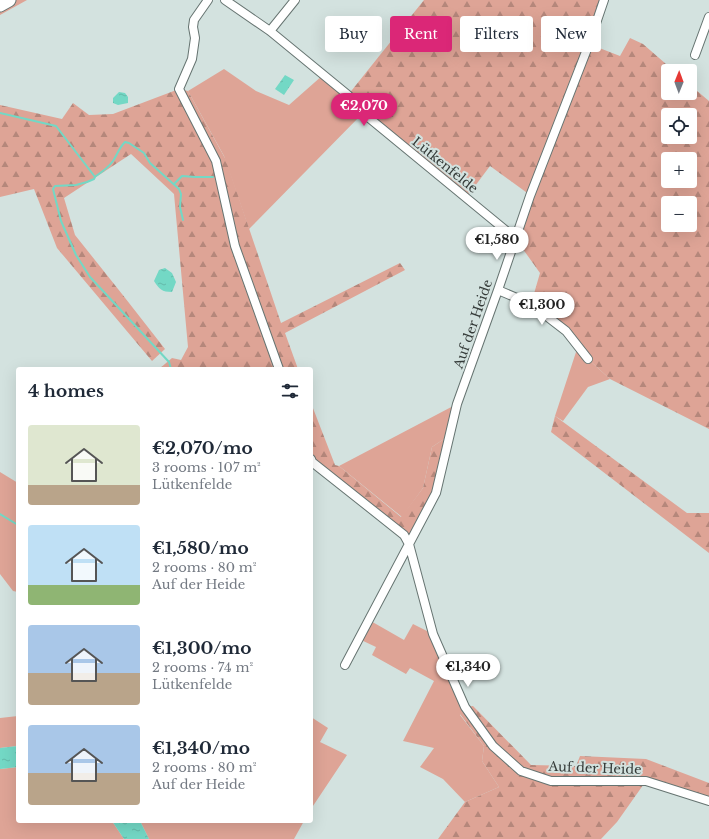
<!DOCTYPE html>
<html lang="en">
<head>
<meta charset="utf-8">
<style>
	:root { --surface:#fff; --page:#f2f2f3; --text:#1f2937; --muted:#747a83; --accent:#db2777 }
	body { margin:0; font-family:"Libre Baskerville",serif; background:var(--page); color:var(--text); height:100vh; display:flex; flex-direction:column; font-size:15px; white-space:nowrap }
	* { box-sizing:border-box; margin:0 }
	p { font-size:13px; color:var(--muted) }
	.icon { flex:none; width:22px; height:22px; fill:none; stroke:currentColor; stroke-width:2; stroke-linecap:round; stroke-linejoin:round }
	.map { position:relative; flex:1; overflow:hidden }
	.side { position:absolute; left:16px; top:367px; width:297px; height:456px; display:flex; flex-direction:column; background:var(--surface); border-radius:4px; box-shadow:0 4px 16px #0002 }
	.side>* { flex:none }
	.hud { position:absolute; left:325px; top:16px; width:324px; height:36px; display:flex; gap:8px }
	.needle { width:26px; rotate:1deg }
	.buttons { position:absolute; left:661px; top:64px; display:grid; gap:8px }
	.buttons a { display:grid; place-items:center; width:36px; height:36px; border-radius:4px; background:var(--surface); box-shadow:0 4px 16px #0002; font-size:20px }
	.price { position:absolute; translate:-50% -34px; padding:0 9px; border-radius:14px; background:#fff; color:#222; font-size:13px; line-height:26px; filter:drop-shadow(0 1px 2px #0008) }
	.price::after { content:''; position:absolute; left:50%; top:24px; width:12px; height:9px; margin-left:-6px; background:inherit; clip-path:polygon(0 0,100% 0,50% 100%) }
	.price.selected { background:var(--accent); color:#fff }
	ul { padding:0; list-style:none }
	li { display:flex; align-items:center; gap:12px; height:100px; padding:0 12px }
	li span { display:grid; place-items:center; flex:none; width:112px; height:80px; border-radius:4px; color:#555 }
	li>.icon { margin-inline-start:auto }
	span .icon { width:48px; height:48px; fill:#fffc; stroke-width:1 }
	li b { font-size:17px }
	h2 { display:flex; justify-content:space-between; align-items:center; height:48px; padding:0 12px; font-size:17px }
	.chip { padding:0 14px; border-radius:4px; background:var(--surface); box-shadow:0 4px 16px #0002; font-size:14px; line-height:36px }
	.chip.selected { background:var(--accent); color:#fff }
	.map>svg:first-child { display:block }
	.green { fill:#dea496 }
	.forest { fill:url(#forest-firs); fill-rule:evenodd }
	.water { fill:url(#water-ripples) }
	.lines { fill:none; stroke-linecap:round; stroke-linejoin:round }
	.stream { stroke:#73d8c5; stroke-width:2 }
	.minor-casing { stroke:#667471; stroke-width:10 }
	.primary-casing { stroke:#667471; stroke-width:15 }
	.minor { stroke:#fff; stroke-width:8 }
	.primary { stroke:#fff; stroke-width:13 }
	.labels { text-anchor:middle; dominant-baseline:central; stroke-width:4; stroke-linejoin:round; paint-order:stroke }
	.street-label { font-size:13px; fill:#353b39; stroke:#d3e2df }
</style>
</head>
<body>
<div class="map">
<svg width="709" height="839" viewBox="0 0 709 839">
	<defs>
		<pattern id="forest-firs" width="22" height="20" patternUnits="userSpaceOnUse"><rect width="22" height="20" fill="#dea496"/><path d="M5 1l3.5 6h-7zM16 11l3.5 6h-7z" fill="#b5877b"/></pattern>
		<pattern id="water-ripples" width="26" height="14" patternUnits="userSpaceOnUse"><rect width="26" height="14" fill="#73d8c5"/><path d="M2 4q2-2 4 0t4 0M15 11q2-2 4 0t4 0" fill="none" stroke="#64baaa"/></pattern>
	</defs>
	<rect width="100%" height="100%" fill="#d3e2df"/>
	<path class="green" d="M0 0H27L0 15Z
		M224 69 256 91 289 105 323 75 363 113 249 229 224 156 188 91Z
		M578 346 588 359 610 379 588 387 563 421 555 416Z
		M457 404 450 435 432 447 423 488 402 517 339 466Z
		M0 472 18 483V592L13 591 0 574Z
		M369 620 404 640 413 624 433 634 465 707 460 715 484 746 482 761 499 787 465 802 443 779 420 767 434 748 403 741 434 681 410 668 406 674 372 655 376 647 359 639Z
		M18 716V746L0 748V718Z
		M311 717 328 728 320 742 347 755 311 809Z
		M18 767V821H112L124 839H0V769Z
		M140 821H304L294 839H149Z"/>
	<path class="forest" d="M424 0H604L589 44 620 56 630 38 643 44 674 71H668V93H690V85L709 101V429L610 379 588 359 566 331 531 304 540 273 515 238 530 195 490 166 466 198 348 95ZM668 115H690V137H668ZM668 159H690V181H668ZM668 203H690V225H668Z
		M179 89 188 91 226 160 281 323 400 263 405 270 285 333 298 369H159L172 358 181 360 188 347 174 194 131 154 64 198 75 235 122 294 165 349 152 361 57 248 34 189 0 197V105L62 119 73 103 89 115 113 114Z
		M311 403 335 465 339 466 401 517 423 488 432 447 450 435 436 493 409 544 311 459Z
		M555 416 687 513H709V553L551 432Z
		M473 706 531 765 576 766 580 756 646 759 709 783V803L646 781 617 822 601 839H438L465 802 499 787 482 761 484 746 460 714 465 707Z"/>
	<path class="water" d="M285 75 294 80 284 95 275 89Z
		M119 92 125 93 128 97V103L118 105 113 103V98Z
		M165 268 172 273 176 282 172 292C162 292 159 289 154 281L159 270Z
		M18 746V767L0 769V748Z
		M112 821H140L149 839H124Z"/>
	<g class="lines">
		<path class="stream" d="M0 113 56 126 95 177 94 179 87 182 76 185 55 186 53 189 61 221 76 255 90 277 169 362 171 369
			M96 176C102 172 108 168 113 161 117 155 119 148 125 142L129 143 144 153 150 163 179 189 181 194 180 207 183 220
			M174 184 182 176 195 177H213
			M0 514 18 525"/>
		<defs>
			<path id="minor" d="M208 0 194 20 193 27 195 38 192 59 179 89 216 161 235 246 279 369
				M225 0 270 31 348 95 363 113 515 238
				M270 31 295 0
				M695 55 709 17
				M498 290 531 304 566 331 588 359
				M311 459 312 462 404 535 409 544 433 634 465 707 493 746 521 771 551 781H646L709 801
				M345 665 436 493 457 404 498 290 530 196 589 44 604 0"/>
			<path id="primary" d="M0 5 9 0"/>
		</defs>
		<use href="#minor" class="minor-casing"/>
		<use href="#primary" class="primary-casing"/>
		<use href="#minor" class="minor"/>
		<use href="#primary" class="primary"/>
	</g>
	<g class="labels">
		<g class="street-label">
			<text transform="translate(445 165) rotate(39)">Lütkenfelde</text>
			<text transform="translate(473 324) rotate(-71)">Auf der Heide</text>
			<text transform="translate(595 768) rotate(2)">Auf der Heide</text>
		</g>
	</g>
</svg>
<div class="buttons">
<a><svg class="needle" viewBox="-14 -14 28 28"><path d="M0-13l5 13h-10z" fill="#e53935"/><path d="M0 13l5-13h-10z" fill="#747a83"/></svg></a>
<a><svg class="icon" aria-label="locate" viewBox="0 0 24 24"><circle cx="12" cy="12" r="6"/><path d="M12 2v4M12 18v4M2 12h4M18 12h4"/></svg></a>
<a>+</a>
<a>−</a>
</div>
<b class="price selected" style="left:364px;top:127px">€2,070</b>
<b class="price" style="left:497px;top:261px">€1,580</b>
<b class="price" style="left:542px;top:326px">€1,300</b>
<b class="price" style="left:468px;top:688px">€1,340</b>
<div class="hud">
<a class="chip">Buy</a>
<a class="chip selected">Rent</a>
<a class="chip">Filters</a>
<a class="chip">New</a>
</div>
<section class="side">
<h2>4 homes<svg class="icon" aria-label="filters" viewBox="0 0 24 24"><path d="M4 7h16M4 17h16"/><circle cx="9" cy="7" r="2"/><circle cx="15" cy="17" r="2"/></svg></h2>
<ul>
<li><span style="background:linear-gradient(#dfe7d0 75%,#b9a48a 0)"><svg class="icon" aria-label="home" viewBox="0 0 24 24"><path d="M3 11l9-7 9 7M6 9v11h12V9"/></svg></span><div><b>€2,070/mo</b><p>3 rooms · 107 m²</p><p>Lütkenfelde</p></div></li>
<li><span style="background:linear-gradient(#bfe0f5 75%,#8fb573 0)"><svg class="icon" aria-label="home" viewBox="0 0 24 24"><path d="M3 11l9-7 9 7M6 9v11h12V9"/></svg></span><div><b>€1,580/mo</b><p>2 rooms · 80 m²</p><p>Auf der Heide</p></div></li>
<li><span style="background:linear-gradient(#a9c7e8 60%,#b9a48a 0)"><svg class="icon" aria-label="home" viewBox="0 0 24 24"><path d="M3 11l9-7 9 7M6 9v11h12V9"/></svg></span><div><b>€1,300/mo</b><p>2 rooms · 74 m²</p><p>Lütkenfelde</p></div></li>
<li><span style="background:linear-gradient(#a9c7e8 60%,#b9a48a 0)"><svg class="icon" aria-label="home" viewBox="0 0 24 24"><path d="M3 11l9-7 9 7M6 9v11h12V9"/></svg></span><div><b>€1,340/mo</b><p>2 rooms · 80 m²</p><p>Auf der Heide</p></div></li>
</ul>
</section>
</div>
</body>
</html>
